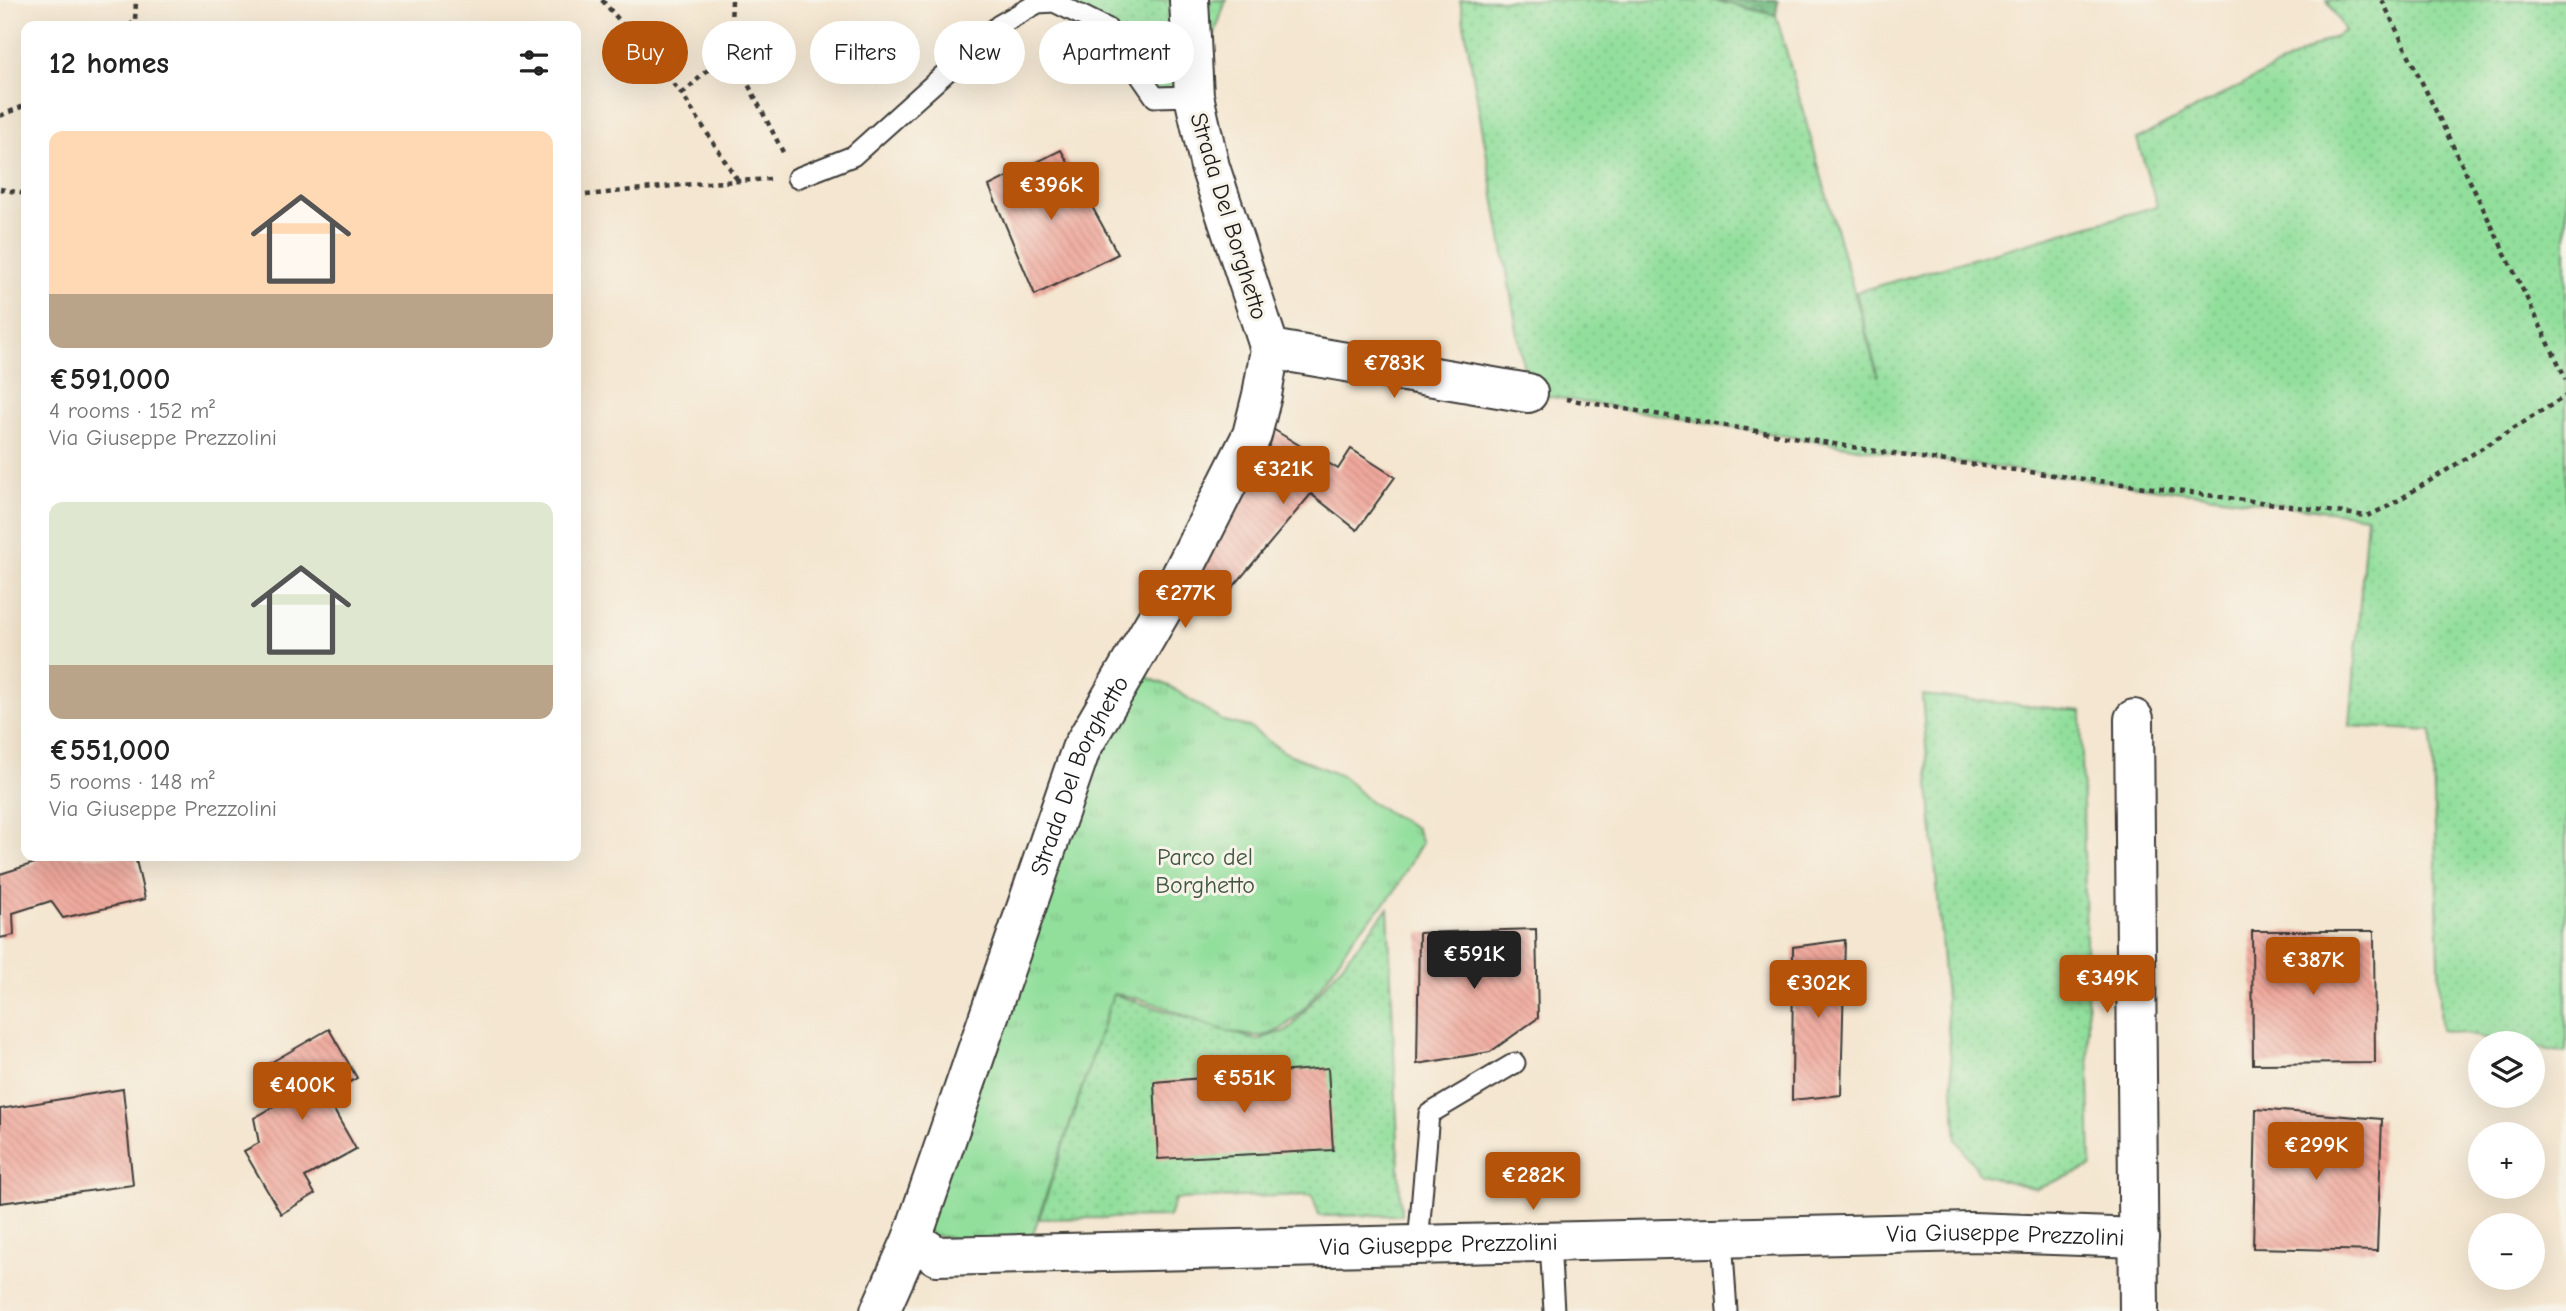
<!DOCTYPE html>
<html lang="en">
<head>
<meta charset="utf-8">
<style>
	:root { --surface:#fff; --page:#f2f2f2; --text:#222; --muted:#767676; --accent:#b45309 }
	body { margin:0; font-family:"Comic Neue",sans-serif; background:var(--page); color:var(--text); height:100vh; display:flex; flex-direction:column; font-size:26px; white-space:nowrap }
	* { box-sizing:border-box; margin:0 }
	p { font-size:23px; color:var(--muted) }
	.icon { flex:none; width:38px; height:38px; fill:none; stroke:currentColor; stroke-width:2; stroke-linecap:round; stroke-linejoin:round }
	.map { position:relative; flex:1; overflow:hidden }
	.panel { position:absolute; left:21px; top:21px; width:560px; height:840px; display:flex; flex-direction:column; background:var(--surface); border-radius:14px; box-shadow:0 7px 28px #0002 }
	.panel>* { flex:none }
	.banner { position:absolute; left:602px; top:21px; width:665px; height:63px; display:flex; gap:14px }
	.fabs { position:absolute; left:2468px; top:1031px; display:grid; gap:14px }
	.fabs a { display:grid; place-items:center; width:77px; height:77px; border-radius:50%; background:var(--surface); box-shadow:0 7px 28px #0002; font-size:35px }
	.price { position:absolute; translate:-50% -60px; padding:0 16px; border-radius:7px; background:var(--accent); color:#fff; font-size:23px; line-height:46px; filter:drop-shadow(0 2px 4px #0008) }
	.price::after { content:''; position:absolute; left:50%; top:42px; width:21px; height:16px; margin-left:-10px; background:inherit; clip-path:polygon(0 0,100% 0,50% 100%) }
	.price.on { background:#222; color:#fff }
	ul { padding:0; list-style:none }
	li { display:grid; align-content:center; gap:14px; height:371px; padding:0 28px }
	li span { display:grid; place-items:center; height:217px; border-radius:14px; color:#555 }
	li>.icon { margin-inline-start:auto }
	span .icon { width:126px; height:126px; fill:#fffc; stroke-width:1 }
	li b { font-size:30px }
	h2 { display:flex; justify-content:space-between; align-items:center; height:84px; padding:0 28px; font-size:30px }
	.chip { padding:0 24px; border-radius:32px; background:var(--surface); box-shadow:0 7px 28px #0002; font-size:24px; line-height:63px }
	.chip.on { background:var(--accent); color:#fff }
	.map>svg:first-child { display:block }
	.grass { fill:url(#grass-dots); stroke:#577e5c; stroke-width:2 }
	.forest { fill:url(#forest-crowns); stroke:#486d50; stroke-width:2 }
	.park { fill:url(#park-tufts); stroke:#577e5c; stroke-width:2 }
	.building { fill:url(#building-back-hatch) }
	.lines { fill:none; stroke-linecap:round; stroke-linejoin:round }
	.lane-casing { stroke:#3c3a37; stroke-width:23 }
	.street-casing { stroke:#3c3a37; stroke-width:42 }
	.path { stroke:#3c3a37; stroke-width:4.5; stroke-dasharray:5 5; stroke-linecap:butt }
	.lane { stroke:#fff; stroke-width:19 }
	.street { stroke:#fff; stroke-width:38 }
	.labels { text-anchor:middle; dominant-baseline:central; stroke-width:6; stroke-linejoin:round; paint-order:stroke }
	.street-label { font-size:24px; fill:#1c1c1c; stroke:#f7f3e8 }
	.park-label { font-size:24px; fill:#3f5642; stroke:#f7f3e8 }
</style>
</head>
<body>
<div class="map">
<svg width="2566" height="1311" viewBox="0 0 2566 1311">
	<defs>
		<pattern id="grass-dots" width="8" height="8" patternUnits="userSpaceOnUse" patternTransform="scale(1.75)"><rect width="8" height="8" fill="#92df9c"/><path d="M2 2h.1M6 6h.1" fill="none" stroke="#7dbf86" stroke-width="1.8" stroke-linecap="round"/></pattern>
		<pattern id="forest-crowns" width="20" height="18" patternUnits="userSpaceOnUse" patternTransform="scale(1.75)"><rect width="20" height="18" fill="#75be84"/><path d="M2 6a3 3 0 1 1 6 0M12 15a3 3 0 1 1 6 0" fill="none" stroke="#5f9a6b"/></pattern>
		<pattern id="park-tufts" width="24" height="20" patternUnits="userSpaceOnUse" patternTransform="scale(1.75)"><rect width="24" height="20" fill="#92df9c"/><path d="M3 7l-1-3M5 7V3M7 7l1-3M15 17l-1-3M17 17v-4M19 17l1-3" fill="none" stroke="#7dbf86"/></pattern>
		<pattern id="building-back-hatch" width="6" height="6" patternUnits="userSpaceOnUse" patternTransform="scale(1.75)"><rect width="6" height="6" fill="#efa79b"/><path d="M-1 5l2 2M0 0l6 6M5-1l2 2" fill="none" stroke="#cc8f85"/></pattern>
	</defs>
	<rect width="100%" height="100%" fill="#f7f3e8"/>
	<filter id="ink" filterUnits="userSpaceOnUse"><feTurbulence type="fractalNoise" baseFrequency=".0143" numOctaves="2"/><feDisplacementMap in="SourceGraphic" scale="14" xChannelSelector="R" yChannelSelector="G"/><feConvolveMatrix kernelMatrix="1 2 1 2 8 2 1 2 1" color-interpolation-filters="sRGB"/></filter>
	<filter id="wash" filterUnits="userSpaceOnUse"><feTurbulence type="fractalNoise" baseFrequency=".00686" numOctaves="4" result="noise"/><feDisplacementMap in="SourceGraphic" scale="28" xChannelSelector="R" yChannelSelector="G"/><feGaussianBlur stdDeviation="1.57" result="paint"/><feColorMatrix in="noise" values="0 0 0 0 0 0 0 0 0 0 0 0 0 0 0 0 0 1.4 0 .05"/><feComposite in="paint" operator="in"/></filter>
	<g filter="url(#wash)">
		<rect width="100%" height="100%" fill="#f4e6d0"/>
		<path class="grass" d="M1052 0H1226L1194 96 1155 97 1107 28Z
			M1460 0H1713L1776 15 1878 377 1856 292 2157 206 2137 139 2345 31 2327 0H2566V1053L2532 1047V1043H2512L2441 1030 2432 731 2350 726 2367 516 1900 455 1528 393Z
			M1922 695 2081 711 2091 1167 2036 1189 1980 1174 1957 1140Z
			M1388 908 1401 1215 1319 1216 1312 1195 1175 1199 1169 1217 1039 1219 1113 994 1256 1040 1289 1030Z"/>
		<path class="forest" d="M1713 0H1778L1776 15Z"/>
		<path class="park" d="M1139 674 1171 687 1223 721 1249 727 1284 752 1344 777 1370 802 1416 828 1422 843C1412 858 1405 874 1396 889 1383 909 1363 923 1350 942 1331 970 1295 1039 1256 1036 1206 1033 1162 998 1113 994L1033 1234 1022 1249 923 1234 1094 759Z"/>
		<g id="blocks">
			<path class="building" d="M1061 150 1118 254 1035 295 989 186Z
				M1268 426 1338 469 1351 449 1395 477 1357 530 1311 494 1218 605 1188 589Z
				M35 856H135L145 899 63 918 51 901 13 913 14 935 0 938V874L35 863Z
				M1536 929 1538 1018 1490 1052 1417 1064 1419 933Z
				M2252 931H2374L2375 1063 2253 1064Z
				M1845 940 1841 1095 1792 1100 1793 947Z
				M329 1029 357 1078 326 1096 356 1149 305 1177 315 1194 281 1214 244 1151 259 1143 254 1118 290 1098 270 1063Z
				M1328 1068 1333 1150 1158 1159 1154 1082Z
				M123 1089 133 1185 0 1203V1109Z
				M2256 1109 2382 1119 2377 1251 2253 1248Z"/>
		</g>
	</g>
	<g filter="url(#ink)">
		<use href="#blocks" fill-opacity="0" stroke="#3c3a37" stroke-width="2"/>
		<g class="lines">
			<defs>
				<path id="lane" d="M797 178 853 156 999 25 1038 3 1054 2 1107 28 1155 97 1194 96
					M1722 1238 1727 1311
					M1550 1242 1554 1311
					M1418 1245 1429 1114 1515 1063"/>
				<g id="street">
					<path d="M1270 349 1528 393"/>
					<path d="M2134 719 2139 1311"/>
					<path id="s1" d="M912 1239 937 1256 1972 1232 2139 1238"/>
					<path id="s2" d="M880 1311 912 1239 1081 749 1173 591 1252 435 1262 395 1270 349 1210 167 1194 96 1189 0"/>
				</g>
			</defs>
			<use href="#lane" class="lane-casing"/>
			<use href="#street" class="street-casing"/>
			<path class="path" d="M602 0 682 94 738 181
				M732 0 730 49 784 154
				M2382 0 2566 379
				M129 26 135 21 136 0
				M682 94 730 49
				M0 116 26 105
				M0 189 26 194
				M576 196 692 184 770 179
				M1566 399 1900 455 2367 516 2389 506 2566 396"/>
			<use href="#lane" class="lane"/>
			<use href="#street" class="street"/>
		</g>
	</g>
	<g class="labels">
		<g class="street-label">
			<text transform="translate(1229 216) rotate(73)">Strada Del Borghetto</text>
			<text stroke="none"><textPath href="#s2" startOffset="572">Strada Del Borghetto</textPath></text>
			<text stroke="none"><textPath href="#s1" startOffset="1099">Via Giuseppe Prezzolini</textPath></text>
			<text stroke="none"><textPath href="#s1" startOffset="532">Via Giuseppe Prezzolini</textPath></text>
		</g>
		<g class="park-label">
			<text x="1205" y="857">Parco del<tspan x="1205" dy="28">Borghetto</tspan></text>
		</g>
	</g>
</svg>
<div class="fabs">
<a><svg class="icon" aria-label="layers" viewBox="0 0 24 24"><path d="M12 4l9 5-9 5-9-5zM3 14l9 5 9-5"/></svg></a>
<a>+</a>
<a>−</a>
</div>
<b class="price" style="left:1051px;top:222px">€396K</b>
<b class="price" style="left:1394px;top:400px">€783K</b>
<b class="price" style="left:1283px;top:506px">€321K</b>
<b class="price" style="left:1185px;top:630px">€277K</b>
<b class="price on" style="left:1474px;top:991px">€591K</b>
<b class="price" style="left:2313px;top:997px">€387K</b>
<b class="price" style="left:2107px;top:1015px">€349K</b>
<b class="price" style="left:1818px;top:1020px">€302K</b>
<b class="price" style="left:1244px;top:1115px">€551K</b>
<b class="price" style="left:302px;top:1122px">€400K</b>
<b class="price" style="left:2316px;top:1182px">€299K</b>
<b class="price" style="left:1533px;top:1212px">€282K</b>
<div class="banner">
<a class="chip on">Buy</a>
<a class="chip">Rent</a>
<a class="chip">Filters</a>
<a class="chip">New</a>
<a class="chip">Apartment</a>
</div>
<section class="panel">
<h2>12 homes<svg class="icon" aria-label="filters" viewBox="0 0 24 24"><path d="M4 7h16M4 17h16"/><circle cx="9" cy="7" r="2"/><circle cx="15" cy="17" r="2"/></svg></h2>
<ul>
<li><span style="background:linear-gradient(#ffd9b3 75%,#b9a48a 0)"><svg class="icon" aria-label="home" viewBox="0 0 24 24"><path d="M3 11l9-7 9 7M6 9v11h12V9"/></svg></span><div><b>€591,000</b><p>4 rooms · 152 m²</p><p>Via Giuseppe Prezzolini</p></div></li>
<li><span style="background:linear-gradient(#dfe7d0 75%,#b9a48a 0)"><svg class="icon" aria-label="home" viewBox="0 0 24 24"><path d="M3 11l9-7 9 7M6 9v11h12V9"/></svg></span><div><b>€551,000</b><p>5 rooms · 148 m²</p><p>Via Giuseppe Prezzolini</p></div></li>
</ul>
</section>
</div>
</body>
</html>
